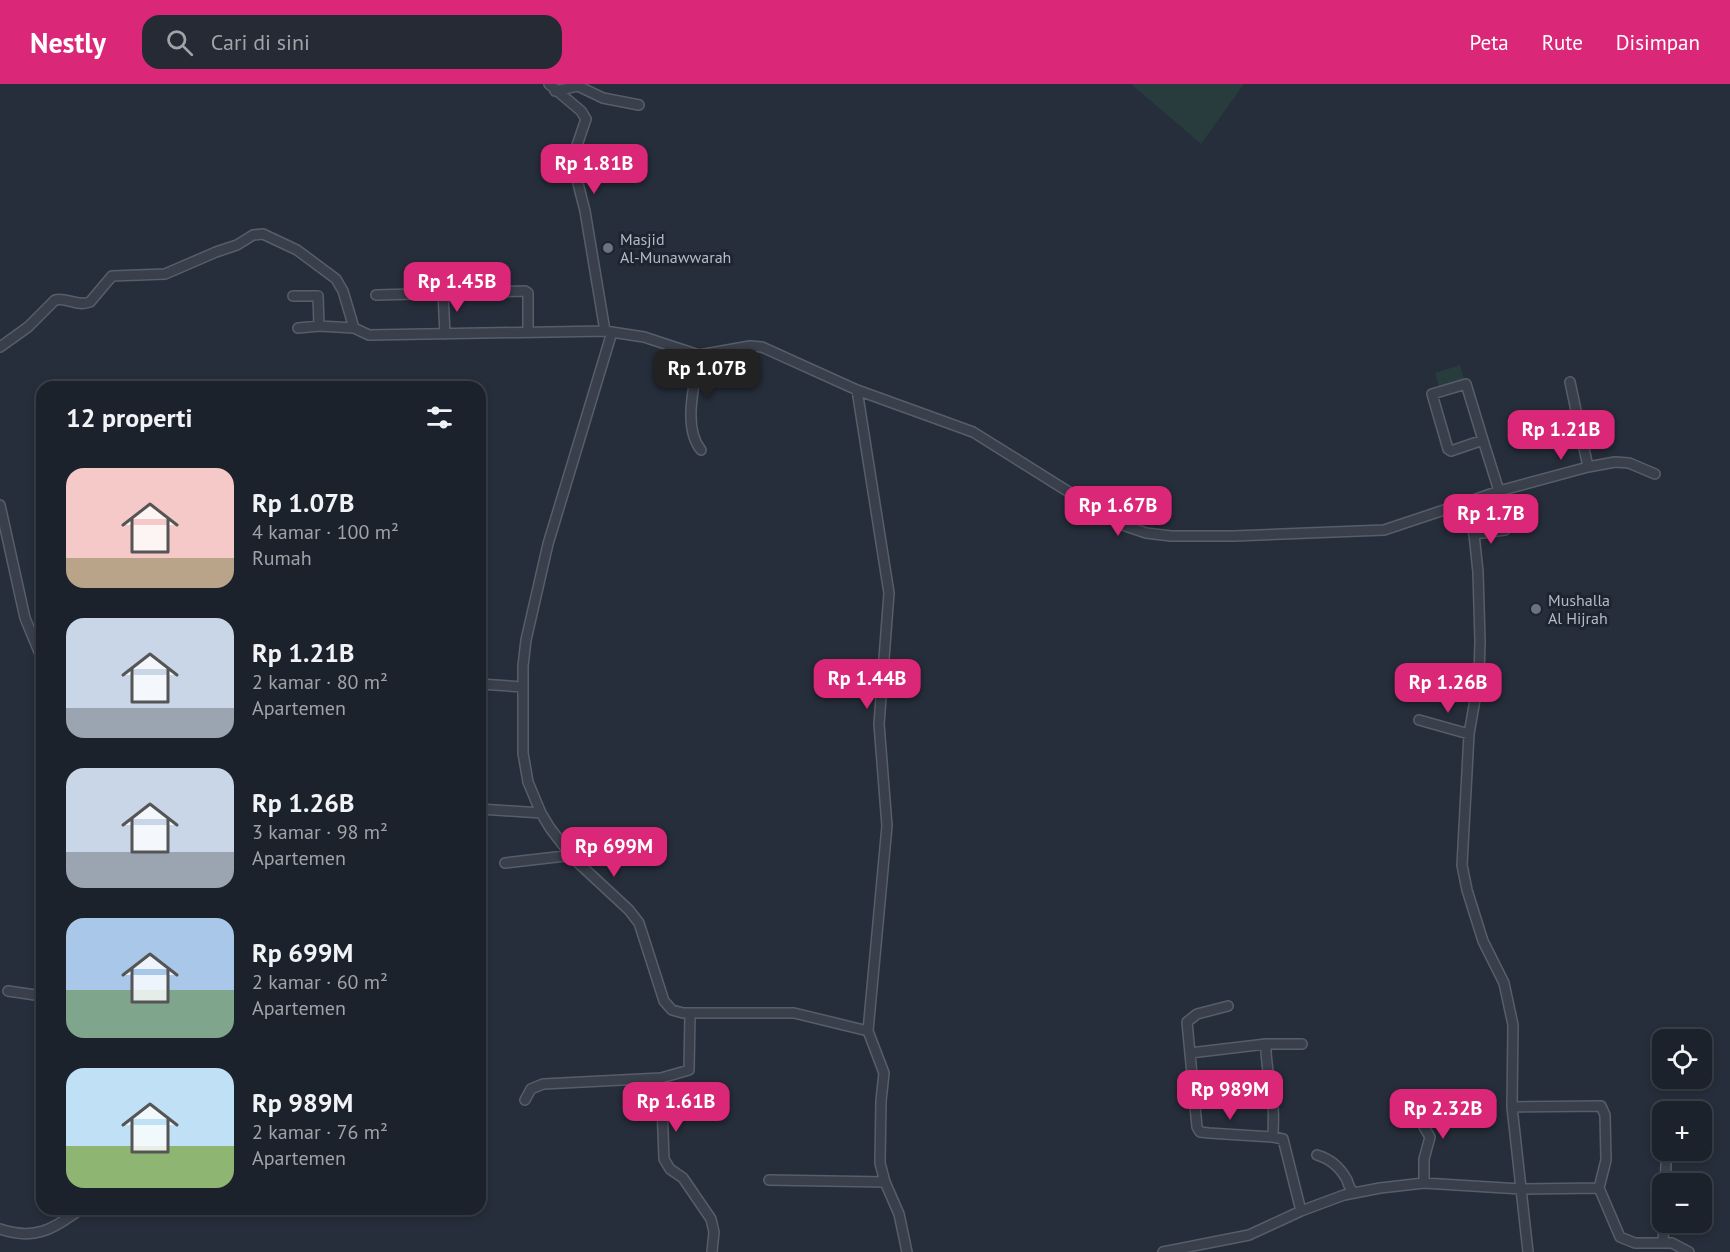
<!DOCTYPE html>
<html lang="id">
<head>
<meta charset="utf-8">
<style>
	:root { --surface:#1c222c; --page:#252a34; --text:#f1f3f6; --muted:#a0a4a9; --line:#3a3f48; --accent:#db2777 }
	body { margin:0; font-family:"PT Sans",sans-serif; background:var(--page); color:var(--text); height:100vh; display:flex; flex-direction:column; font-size:22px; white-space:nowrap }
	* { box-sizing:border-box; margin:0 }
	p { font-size:20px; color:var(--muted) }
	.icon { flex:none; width:33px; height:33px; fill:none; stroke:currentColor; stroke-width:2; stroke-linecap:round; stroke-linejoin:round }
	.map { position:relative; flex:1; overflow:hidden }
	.details { position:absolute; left:36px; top:297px; width:450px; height:834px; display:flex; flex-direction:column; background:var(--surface); border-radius:18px; box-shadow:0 3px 9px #0003,0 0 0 2px var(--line) }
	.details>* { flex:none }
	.controls { position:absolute; left:1652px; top:945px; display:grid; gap:12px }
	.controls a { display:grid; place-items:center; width:60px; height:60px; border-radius:12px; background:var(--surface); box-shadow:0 3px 9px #0003,0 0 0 2px var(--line); font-size:30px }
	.price { position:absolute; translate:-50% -51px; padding:0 14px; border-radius:12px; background:var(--accent); color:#fff; font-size:20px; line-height:39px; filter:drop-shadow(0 2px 3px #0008) }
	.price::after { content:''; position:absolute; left:50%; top:36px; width:18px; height:14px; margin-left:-9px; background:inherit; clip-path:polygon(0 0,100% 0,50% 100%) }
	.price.current { background:#222; color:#fff }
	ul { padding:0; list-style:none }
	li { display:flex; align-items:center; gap:18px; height:150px; padding:0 30px }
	li span { display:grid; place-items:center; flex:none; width:168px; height:120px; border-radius:18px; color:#555 }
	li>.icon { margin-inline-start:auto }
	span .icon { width:72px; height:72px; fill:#fffc; stroke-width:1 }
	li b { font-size:26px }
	h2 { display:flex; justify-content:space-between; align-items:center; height:72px; padding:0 30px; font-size:26px }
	header { display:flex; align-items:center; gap:36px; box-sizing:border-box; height:84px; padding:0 30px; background:var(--accent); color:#fff }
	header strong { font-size:28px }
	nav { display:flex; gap:33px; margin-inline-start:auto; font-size:21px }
	.search { width:420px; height:54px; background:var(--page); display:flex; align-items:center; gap:15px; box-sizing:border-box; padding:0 21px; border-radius:18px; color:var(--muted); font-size:22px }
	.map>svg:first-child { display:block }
	.green { fill:#283b3d }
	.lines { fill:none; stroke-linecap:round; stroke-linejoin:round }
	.street-casing { stroke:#575e69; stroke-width:12 }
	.street { stroke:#39404b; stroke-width:9 }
	.worship-dot { fill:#6b7280; stroke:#1e2530; stroke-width:2 }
	.labels { text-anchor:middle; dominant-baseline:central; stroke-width:6; stroke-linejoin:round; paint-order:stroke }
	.poi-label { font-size:16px; fill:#b5bbc7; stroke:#1e2530; text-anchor:start }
</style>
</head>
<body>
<header>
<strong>Nestly</strong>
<div class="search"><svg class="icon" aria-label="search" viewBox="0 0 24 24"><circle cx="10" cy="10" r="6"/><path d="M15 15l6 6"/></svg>Cari di sini</div>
<nav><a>Peta</a><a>Rute</a><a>Disimpan</a></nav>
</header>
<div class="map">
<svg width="1730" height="1168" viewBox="0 0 1730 1168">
	<rect width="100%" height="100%" fill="#262e3b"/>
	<path class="green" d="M1131 0H1244L1201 60Z
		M1460 281 1464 295 1439 303 1435 289Z"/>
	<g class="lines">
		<defs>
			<path id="street" d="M549 0 581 27 586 35 572 76 585 127 605 247
				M555 7 578 2 603 14 639 21
				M443 209 445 250
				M376 211 525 207 528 209V247
				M293 212H318L319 242
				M298 244 319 242 354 244
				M612 248 548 460 526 556 523 582V669L528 698 541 729 550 744 573 774 629 826 639 839 664 917 672 926 683 929H794L868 947 884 989 881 1017 880 1079 885 1098 899 1130 907 1168
				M0 263 28 243 55 216C67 213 77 223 90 218L112 192 165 190 216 168 237 161 253 151 263 150 297 166 336 195 343 207 354 244 369 251 605 247 644 253 699 271 750 262 762 263 857 306 973 348 1120 440 1146 449 1171 452H1234L1384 446 1465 419 1474 450 1478 488 1480 557 1479 593 1469 650 1462 781 1467 806 1483 857 1504 899 1513 941 1512 1023 1528 1168
				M699 271C695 299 682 343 701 366
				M1570 298 1588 383
				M857 306 889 509 879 640 887 742 868 947
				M1483 356 1466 300 1432 310 1448 365 1451 367 1483 356 1499 407
				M1465 419 1499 407 1588 383 1615 378 1629 379 1655 390
				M0 421 25 534 42 575
				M1474 450 1505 446
				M480 600 523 603
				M1419 636 1469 650
				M480 725 541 729
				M505 779 565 772 573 774
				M8 907 42 912
				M1228 922 1197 930 1187 938 1197 1043 1200 1048 1209 1049 1273 1053 1283 1055 1301 1127
				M690 930 689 986 661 994 664 1075 670 1085 683 1094 711 1135 714 1148 712 1168
				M1266 960C1265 982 1272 1002 1273 1023 1274 1033 1273 1043 1273 1053
				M1190 969 1266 960H1302
				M525 1016 531 1005 543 1000 661 994
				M1420 1016 1424 1043 1430 1053 1424 1075V1099
				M1512 1023 1601 1022 1605 1031 1606 1076 1599 1104
				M1317 1071C1331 1075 1340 1083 1347 1096 1349 1102 1349 1104 1354 1109
				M769 1096 885 1098
				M1665 1100 1666 1080
				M0 1145C36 1157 52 1145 81 1125
				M1663 1159 1664 1138
				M1163 1168 1249 1151 1301 1127 1344 1111 1380 1104 1424 1099 1521 1105 1599 1104 1620 1153 1635 1159H1672L1689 1168"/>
		</defs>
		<use href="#street" class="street-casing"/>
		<use href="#street" class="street"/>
	</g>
	<g class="worship-dot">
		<circle cx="608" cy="164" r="6"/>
		<circle cx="1536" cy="525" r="6"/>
	</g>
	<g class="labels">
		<g class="poi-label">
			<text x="620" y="155">Masjid<tspan x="620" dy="18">Al-Munawwarah</tspan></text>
			<text x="1548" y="516">Mushalla<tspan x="1548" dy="18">Al Hijrah</tspan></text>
		</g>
	</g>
</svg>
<div class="controls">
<a><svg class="icon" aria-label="locate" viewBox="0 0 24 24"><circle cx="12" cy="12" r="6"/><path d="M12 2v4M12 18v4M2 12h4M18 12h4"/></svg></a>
<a>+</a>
<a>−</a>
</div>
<b class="price" style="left:594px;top:111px">Rp 1.81B</b>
<b class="price" style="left:457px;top:229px">Rp 1.45B</b>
<b class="price current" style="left:707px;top:316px">Rp 1.07B</b>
<b class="price" style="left:1561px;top:377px">Rp 1.21B</b>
<b class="price" style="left:1118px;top:453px">Rp 1.67B</b>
<b class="price" style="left:1491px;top:461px">Rp 1.7B</b>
<b class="price" style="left:867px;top:626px">Rp 1.44B</b>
<b class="price" style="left:1448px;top:630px">Rp 1.26B</b>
<b class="price" style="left:614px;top:794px">Rp 699M</b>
<b class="price" style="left:1230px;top:1037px">Rp 989M</b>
<b class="price" style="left:676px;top:1049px">Rp 1.61B</b>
<b class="price" style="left:1443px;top:1056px">Rp 2.32B</b>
<section class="details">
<h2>12 properti<svg class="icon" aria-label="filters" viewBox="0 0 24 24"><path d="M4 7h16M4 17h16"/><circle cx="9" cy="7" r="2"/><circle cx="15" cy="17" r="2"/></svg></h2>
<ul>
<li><span style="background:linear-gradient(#f6c9c9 75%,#b9a48a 0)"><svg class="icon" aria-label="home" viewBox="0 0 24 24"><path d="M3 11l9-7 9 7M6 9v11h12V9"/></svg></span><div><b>Rp 1.07B</b><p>4 kamar · 100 m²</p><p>Rumah</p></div></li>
<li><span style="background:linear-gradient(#c9d6e8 75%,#9aa5b1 0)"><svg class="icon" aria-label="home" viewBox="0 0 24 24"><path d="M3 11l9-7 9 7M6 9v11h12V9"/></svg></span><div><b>Rp 1.21B</b><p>2 kamar · 80 m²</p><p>Apartemen</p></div></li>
<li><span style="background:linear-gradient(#c9d6e8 70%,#9aa5b1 0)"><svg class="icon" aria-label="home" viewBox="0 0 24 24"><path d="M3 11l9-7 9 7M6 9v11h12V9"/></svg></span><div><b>Rp 1.26B</b><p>3 kamar · 98 m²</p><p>Apartemen</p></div></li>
<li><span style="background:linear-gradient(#a9c7e8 60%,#7fa58c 0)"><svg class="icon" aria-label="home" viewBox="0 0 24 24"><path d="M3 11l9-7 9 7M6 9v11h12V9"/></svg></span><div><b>Rp 699M</b><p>2 kamar · 60 m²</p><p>Apartemen</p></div></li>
<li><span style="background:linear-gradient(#bfe0f5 65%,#8fb573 0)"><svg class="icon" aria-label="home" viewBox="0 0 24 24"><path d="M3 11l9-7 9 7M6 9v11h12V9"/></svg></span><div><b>Rp 989M</b><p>2 kamar · 76 m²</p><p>Apartemen</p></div></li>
</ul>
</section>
</div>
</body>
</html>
